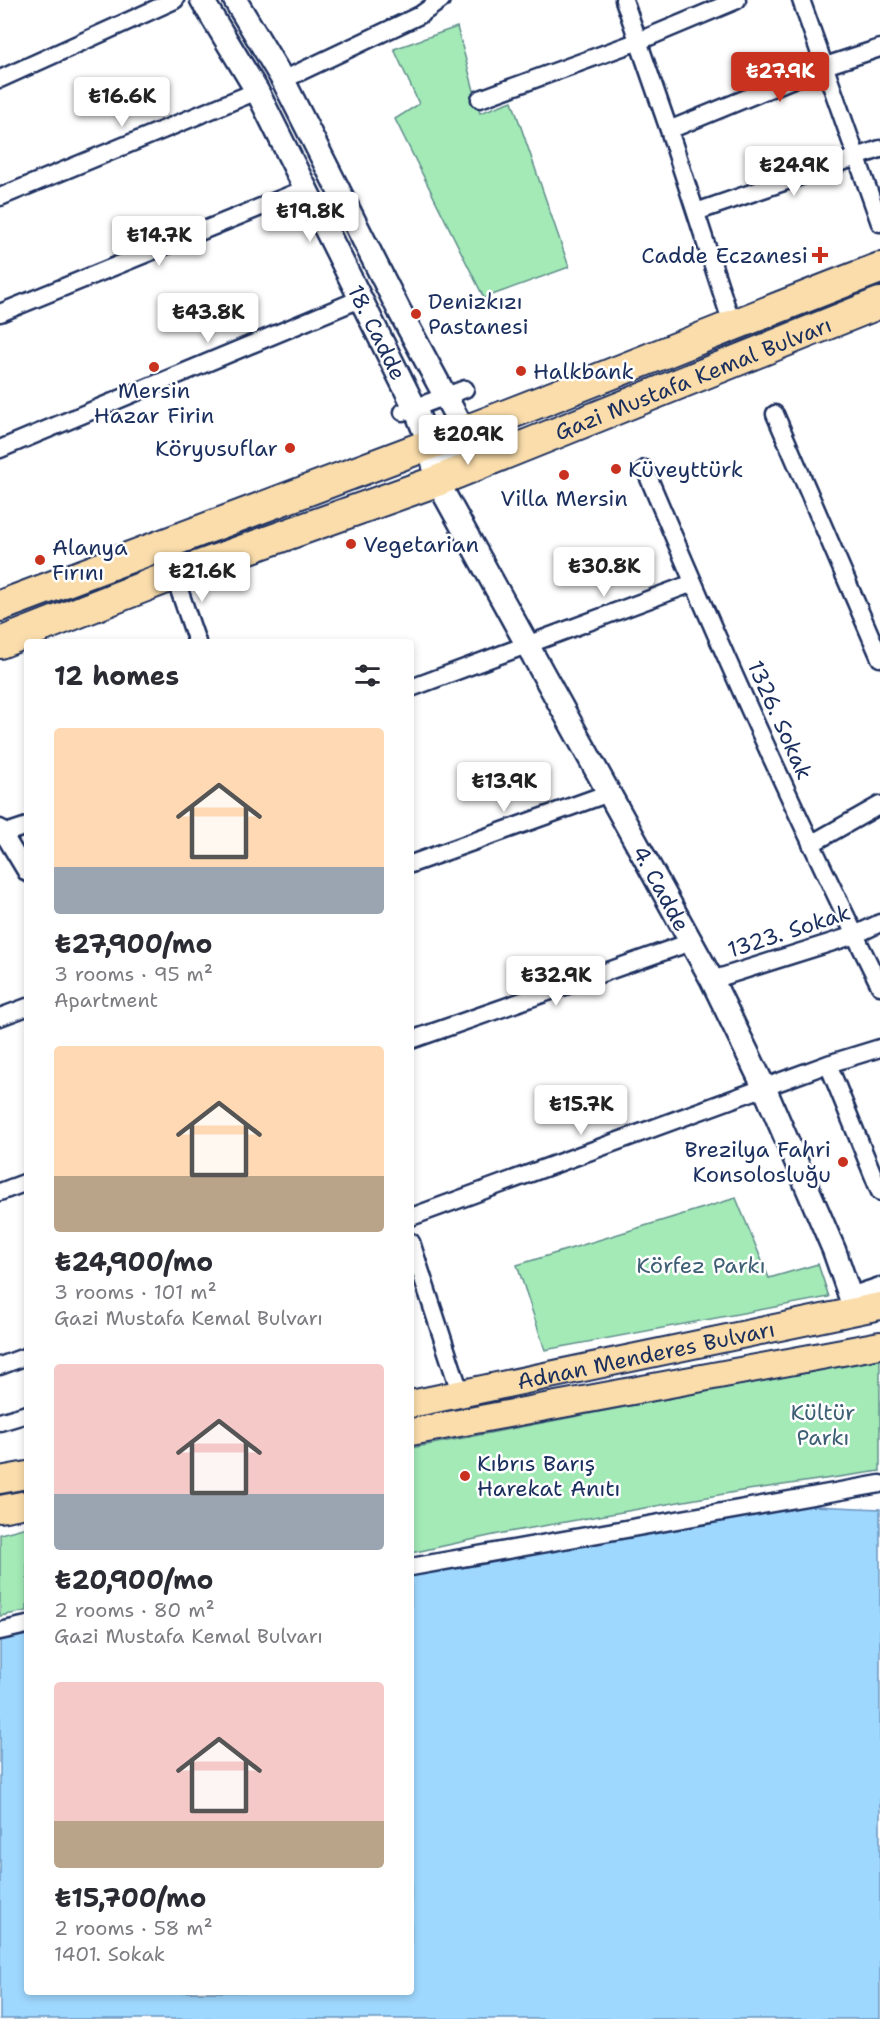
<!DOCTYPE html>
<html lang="en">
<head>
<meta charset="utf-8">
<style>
	:root { --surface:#fff; --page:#f2f2f3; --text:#2b2b33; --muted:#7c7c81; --accent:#c8321e }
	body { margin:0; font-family:"Shantell Sans",sans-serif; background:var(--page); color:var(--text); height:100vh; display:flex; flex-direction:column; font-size:22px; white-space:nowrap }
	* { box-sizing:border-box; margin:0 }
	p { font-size:20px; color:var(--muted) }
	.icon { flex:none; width:33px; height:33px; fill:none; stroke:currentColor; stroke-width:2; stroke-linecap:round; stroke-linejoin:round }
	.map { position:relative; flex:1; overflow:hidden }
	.panel { position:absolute; left:24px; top:639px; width:390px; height:1356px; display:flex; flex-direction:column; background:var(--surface); border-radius:6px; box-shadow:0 3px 9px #0003 }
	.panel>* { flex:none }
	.price { position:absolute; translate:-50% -51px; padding:0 14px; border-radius:6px; background:#fff; color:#222; font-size:20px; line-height:39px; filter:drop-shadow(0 2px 3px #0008) }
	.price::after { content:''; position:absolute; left:50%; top:36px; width:18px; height:14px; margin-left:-9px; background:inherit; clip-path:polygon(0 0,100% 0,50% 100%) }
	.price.selected { background:var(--accent); color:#fff }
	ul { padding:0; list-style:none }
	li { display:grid; align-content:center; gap:12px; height:318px; padding:0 30px }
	li span { display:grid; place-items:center; height:186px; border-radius:6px; color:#555 }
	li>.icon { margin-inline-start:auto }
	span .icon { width:108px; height:108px; fill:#fffc; stroke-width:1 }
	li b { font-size:26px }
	h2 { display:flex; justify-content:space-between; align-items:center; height:72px; padding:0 30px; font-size:26px }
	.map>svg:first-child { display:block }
	.green { fill:#a3eab7; stroke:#5f8c8a; stroke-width:1.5 }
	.water { fill:#9fd8ff; stroke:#6a94bf; stroke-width:1.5 }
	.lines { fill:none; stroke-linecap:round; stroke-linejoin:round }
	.street-casing { stroke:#1b2f5e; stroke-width:21 }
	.secondary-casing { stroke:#1b2f5e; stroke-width:27 }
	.primary-casing { stroke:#1b2f5e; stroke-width:30 }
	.highway-casing { stroke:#1b2f5e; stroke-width:34 }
	.street { stroke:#fff; stroke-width:16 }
	.secondary { stroke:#fff; stroke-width:22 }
	.primary { stroke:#faddab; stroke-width:26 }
	.highway { stroke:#faddab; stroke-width:30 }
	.poi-dot { fill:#c8321e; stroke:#fff; stroke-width:2 }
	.labels { text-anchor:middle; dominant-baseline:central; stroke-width:5; stroke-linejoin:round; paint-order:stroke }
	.poi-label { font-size:22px; fill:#1b2f5e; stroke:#fff; text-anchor:start }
	.street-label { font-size:22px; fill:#1b2f5e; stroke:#fff }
	.park-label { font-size:22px; fill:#3d5e74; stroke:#fff }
</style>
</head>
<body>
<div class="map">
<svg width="880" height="2019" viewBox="0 0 880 2019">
	<rect width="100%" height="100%" fill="#fff"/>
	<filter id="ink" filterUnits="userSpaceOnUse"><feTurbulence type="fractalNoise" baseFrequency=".0167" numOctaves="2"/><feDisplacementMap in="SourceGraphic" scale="12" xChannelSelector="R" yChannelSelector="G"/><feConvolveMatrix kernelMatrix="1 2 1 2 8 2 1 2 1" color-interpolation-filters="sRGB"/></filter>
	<g filter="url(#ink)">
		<path class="green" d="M457 27 480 113 512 101 569 267 484 298 395 119 419 104 394 49Z
			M736 1198 769 1278 818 1264 829 1297 545 1350 517 1265Z
			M880 1358V1471L741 1491 503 1533 411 1553V1448Z
			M27 1527V1611L0 1616V1534Z"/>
		<path class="water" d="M791 1505 880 1509V2019H0V1637L27 1630V1992H411V1575Z"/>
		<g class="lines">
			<defs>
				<path id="street" d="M624 0 669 130 732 324
					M801 0 880 223
					M0 79 175 0
					M283 80 420 15 441 0
					M480 99 639 41 737 0
					M669 130 825 66 880 48
					M0 197 257 91
					M696 212 880 149
					M0 313 305 189
					M403 412 465 389
					M775 414 880 658
					M0 449 360 299
					M645 469C718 643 796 816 880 986
					M174 575 197 642
					M411 688 693 583
					M0 828 27 873
					M0 835 27 826
					M811 844 880 805
					M411 864 609 793
					M712 980 855 935 880 923
					M0 1017 27 1007
					M411 1040 691 942
					M828 1064 880 1192
					M0 1192 27 1182
					M411 1217 828 1064 880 1048
					M411 1242 461 1395
					M850 1296 880 1286
					M0 1366 27 1356
					M0 1422 27 1414
					M411 1567 880 1484
					M0 1631 27 1625"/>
				<g id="secondary">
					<path id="s1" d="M202 0 257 91 415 408 429 443 437 481 712 980 764 1087 834 1250 850 1296 854 1312"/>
					<path d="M235 0 283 80 400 312 464 431 437 481"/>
				</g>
				<g id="primary">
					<path id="s2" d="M411 1404 880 1306"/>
					<path d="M411 1432 880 1345"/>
					<path d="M0 1480 27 1475"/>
					<path d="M0 1509 27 1504"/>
				</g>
				<g id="highway">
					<path d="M0 606C155 547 310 489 465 431 604 378 741 321 880 268"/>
					<path id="s3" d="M0 643 174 575 437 481 880 303"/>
				</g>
			</defs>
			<use href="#street" class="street-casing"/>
			<use href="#secondary" class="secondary-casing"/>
			<use href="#primary" class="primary-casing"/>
			<use href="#highway" class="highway-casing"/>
			<use href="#street" class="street"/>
			<use href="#secondary" class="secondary"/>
			<use href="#primary" class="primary"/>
			<use href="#highway" class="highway"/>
		</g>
	</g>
	<g class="poi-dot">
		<path d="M817 246h6v6h6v6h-6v6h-6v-6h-6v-6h6z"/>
		<circle cx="416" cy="314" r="6"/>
		<circle cx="154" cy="367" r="6"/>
		<circle cx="521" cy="371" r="6"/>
		<circle cx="290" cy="448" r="6"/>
		<circle cx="616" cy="469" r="6"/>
		<circle cx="564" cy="475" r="6"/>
		<circle cx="351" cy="544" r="6"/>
		<circle cx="40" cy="560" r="6"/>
		<circle cx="843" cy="1162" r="6"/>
		<circle cx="465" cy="1476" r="6"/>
	</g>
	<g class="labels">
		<g class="poi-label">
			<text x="808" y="255" text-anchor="end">Cadde Eczanesi</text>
			<text x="428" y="301">Denizkızı<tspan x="428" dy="25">Pastanesi</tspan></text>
			<text x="533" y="371">Halkbank</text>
			<text x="154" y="390" text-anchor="middle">Mersin<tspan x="154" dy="25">Hazar Firin</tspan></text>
			<text x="278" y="448" text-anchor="end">Köryusuflar</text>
			<text x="628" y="469">Küveyttürk</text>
			<text x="564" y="498" text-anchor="middle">Villa Mersin</text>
			<text x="363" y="544">Vegetarian</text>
			<text x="52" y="547">Alanya<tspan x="52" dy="25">Fırını</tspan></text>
			<text x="831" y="1149" text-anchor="end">Brezilya Fahri<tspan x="831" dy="25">Konsolosluğu</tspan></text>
			<text x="477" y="1463">Kıbrıs Barış<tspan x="477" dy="25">Harekat Anıtı</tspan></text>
		</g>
		<g class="street-label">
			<text stroke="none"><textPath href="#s1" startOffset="376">18. Cadde</textPath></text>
			<text stroke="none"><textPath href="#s3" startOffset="742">Gazi Mustafa Kemal Bulvarı</textPath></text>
			<text transform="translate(780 720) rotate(66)">1326. Sokak</text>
			<text stroke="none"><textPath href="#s1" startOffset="1002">4. Cadde</textPath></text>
			<text transform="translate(789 931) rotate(-18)">1323. Sokak</text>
			<text stroke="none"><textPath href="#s2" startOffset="240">Adnan Menderes Bulvarı</textPath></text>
		</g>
		<g class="park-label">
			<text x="701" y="1265">Körfez Parkı</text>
			<text x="823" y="1412">Kültür<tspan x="823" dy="25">Parkı</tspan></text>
		</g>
	</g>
</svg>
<b class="price selected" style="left:780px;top:103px">₺27.9K</b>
<b class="price" style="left:122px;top:128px">₺16.6K</b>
<b class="price" style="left:794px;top:197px">₺24.9K</b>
<b class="price" style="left:310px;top:243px">₺19.8K</b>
<b class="price" style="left:159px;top:267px">₺14.7K</b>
<b class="price" style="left:208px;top:344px">₺43.8K</b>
<b class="price" style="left:468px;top:466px">₺20.9K</b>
<b class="price" style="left:604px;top:598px">₺30.8K</b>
<b class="price" style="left:202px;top:603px">₺21.6K</b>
<b class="price" style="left:504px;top:813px">₺13.9K</b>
<b class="price" style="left:556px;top:1007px">₺32.9K</b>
<b class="price" style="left:581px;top:1136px">₺15.7K</b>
<section class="panel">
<h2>12 homes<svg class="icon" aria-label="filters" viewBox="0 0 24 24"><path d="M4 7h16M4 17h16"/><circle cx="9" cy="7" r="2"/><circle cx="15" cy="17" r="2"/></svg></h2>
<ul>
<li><span style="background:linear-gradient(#ffd9b3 75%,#9aa5b1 0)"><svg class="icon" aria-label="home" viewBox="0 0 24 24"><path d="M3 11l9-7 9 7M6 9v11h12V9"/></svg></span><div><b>₺27,900/mo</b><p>3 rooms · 95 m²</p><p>Apartment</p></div></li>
<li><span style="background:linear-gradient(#ffd9b3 70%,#b9a48a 0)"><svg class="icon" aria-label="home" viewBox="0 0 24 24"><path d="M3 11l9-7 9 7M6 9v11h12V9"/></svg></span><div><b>₺24,900/mo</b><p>3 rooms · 101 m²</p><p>Gazi Mustafa Kemal Bulvarı</p></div></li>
<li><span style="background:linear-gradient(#f6c9c9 70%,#9aa5b1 0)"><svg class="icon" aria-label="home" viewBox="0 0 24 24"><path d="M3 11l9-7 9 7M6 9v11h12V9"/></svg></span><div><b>₺20,900/mo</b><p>2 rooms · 80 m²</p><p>Gazi Mustafa Kemal Bulvarı</p></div></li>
<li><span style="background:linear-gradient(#f6c9c9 75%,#b9a48a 0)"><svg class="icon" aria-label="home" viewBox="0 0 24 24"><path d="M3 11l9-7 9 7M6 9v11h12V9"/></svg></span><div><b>₺15,700/mo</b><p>2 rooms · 58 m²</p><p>1401. Sokak</p></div></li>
</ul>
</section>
</div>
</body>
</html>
